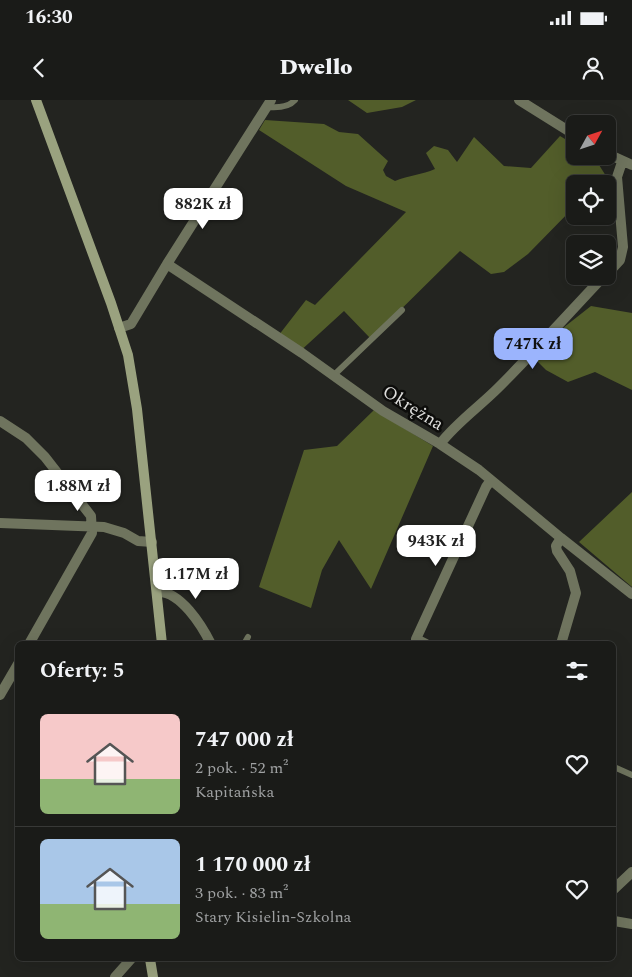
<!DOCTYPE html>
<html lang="pl">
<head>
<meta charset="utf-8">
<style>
	:root { --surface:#1a1b18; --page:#272825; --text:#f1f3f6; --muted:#9fa1a2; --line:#383937; --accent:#9bb4fd }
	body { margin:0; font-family:Spectral,serif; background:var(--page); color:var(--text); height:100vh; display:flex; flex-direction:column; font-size:19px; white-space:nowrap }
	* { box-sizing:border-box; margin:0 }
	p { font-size:16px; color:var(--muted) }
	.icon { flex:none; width:28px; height:28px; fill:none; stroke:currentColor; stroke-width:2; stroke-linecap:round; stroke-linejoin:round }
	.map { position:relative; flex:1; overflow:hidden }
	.panel { position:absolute; left:15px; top:541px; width:601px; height:320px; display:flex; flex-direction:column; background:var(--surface); border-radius:8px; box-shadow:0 5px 20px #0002,0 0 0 1px var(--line) }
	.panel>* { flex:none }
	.needle { width:32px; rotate:50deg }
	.tools { position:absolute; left:566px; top:15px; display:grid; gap:10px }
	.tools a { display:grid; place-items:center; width:50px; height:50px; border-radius:8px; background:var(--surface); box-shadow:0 5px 20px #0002,0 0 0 1px var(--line); font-size:25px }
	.price { position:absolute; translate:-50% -42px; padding:0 11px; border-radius:10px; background:#fff; color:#222; font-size:16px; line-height:32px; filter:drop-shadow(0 1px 2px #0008) }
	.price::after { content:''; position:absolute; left:50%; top:30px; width:15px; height:11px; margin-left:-8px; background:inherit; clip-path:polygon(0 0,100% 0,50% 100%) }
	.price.active { background:var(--accent); color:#111 }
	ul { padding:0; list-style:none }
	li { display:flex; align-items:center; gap:15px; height:125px; padding:0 25px }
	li+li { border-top:1px solid var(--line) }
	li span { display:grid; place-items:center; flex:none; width:140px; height:100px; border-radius:8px; color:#555 }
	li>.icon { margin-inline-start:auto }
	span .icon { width:60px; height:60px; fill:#fffc; stroke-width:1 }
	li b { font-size:21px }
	h2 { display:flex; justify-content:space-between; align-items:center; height:60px; padding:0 25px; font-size:21px }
	.status { display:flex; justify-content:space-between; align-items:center; height:35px; padding:0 25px; background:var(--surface); direction:ltr }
	.status svg { height:14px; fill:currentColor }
	header { display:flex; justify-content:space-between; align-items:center; height:65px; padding:0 25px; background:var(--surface); font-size:22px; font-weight:800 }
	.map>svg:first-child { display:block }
	.forest { fill:#525d2a }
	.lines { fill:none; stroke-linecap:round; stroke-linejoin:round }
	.lane { stroke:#6f745e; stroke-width:6 }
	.street { stroke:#6f745e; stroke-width:10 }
	.secondary { stroke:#9aa27f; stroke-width:10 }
	.labels { text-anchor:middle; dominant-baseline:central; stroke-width:5; stroke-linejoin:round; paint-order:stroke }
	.street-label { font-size:18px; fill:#dddddb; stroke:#0d0d0b }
</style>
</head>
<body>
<div class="status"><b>16:30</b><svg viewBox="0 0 49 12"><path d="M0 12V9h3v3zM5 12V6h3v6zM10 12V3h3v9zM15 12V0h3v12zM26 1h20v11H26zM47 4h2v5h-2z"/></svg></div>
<header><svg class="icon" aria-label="back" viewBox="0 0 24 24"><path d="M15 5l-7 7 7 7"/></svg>Dwello<svg class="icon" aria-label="person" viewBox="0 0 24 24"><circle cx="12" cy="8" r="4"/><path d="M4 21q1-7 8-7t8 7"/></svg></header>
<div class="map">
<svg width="632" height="877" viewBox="0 0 632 877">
	<rect width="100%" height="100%" fill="#232420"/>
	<path class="forest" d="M348 0H416L402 7 367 13Z
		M265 20 324 24 339 32 358 34 388 61 383 70 386 76 395 81C409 75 422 75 435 69L426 53 434 46 448 50 457 62 474 37 504 66 531 68 560 36 575 45V56L594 57 606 76 598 84H575V106L528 154 504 172 491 174 460 151 371 239 344 211 297 254 275 240 306 200 315 205 406 112 346 86 259 30Z
		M591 206 632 213V290L595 272 568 282 546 270 530 254Z
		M374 310 433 346 371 489 339 440 322 470 311 508 259 487 304 350 337 346Z
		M632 392V487L579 442Z"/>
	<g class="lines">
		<path class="lane" d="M267 7C277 8 288 8 295 0
			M334 275 402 210
			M244 544 248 537
			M614 667 632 675"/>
		<path class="street" d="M519 0 575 35
			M608 54 632 65
			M167 164 302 253 383 311 440 344 479 370 561 438 632 494
			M608 173 620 160 623 147 617 77 622 62
			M119 228 131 224 167 164 271 0
			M0 321 26 338 45 357 91 416 92 433 29 544
			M440 344C456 323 479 307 498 288 534 252 569 213 604 176
			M0 423 104 427 124 433 138 441 152 442
			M561 438 556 446 557 451 570 471 576 493 561 544
			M157 492C180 490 202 526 211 544
			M426 544 416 539 486 387 491 380
			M0 595 18 564
			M614 789 632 772
			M614 821 632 824
			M115 877 131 859"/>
		<path class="secondary" d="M36 0 111 203 128 255 137 309 162 544
			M150 859 153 877"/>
	</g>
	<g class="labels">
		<g class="street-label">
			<text transform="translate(413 308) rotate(32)">Okrężna</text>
		</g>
	</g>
</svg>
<div class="tools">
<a><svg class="needle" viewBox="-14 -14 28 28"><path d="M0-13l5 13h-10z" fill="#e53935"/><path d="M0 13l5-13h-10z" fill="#9fa1a2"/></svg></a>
<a><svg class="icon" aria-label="locate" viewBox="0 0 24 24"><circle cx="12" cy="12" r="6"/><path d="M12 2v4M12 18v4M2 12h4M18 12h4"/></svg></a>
<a><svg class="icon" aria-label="layers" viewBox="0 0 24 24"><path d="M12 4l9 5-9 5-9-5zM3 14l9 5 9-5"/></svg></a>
</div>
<b class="price" style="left:203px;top:130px">882K zł</b>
<b class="price active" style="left:533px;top:270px">747K zł</b>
<b class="price" style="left:78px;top:412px">1.88M zł</b>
<b class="price" style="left:436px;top:467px">943K zł</b>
<b class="price" style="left:196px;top:500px">1.17M zł</b>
<section class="panel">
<h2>Oferty: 5<svg class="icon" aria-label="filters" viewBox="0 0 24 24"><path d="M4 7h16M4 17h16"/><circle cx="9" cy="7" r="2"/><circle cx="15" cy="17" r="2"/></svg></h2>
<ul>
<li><span style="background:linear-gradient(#f6c9c9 65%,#8fb573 0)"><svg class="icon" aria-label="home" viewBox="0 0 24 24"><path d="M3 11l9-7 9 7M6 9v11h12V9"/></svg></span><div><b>747 000 zł</b><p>2 pok. · 52 m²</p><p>Kapitańska</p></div><svg class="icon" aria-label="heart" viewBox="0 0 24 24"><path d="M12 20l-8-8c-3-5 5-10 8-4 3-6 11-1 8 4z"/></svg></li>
<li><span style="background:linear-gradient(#a9c7e8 65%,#8fb573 0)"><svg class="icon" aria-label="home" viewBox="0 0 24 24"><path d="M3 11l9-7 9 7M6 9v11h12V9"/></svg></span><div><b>1 170 000 zł</b><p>3 pok. · 83 m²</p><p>Stary Kisielin-Szkolna</p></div><svg class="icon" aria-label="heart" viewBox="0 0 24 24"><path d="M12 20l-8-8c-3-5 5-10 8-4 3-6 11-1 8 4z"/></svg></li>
</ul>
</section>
</div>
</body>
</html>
